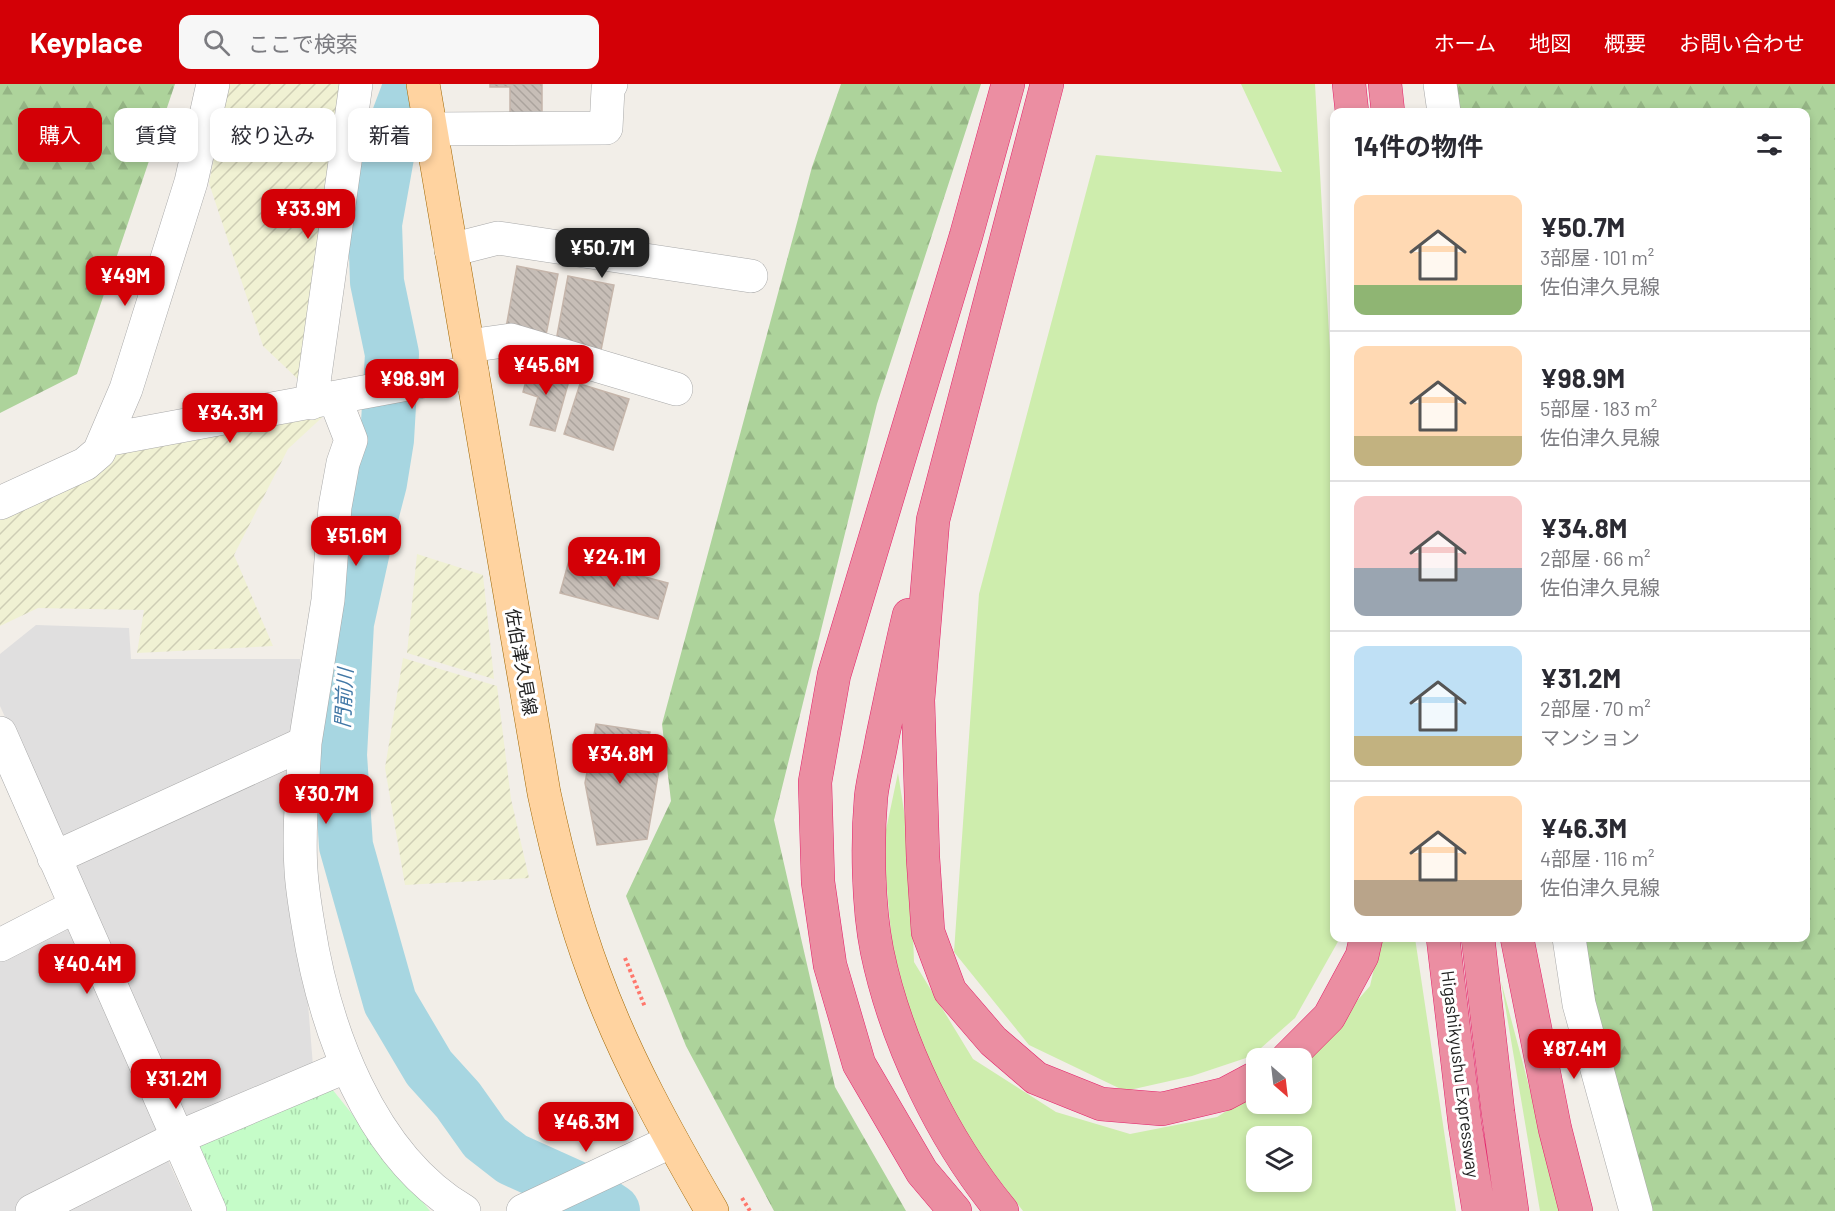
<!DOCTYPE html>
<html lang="ja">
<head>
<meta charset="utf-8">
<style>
	:root { --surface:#fff; --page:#f7f7f7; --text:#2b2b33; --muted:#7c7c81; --line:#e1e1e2; --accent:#d30006 }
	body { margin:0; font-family:Barlow,"Noto Sans JP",sans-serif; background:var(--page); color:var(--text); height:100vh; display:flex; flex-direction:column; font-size:22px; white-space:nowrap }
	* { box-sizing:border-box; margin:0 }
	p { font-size:20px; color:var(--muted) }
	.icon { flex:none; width:33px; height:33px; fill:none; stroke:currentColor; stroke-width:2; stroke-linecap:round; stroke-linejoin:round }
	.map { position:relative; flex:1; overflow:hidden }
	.sheet { position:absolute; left:1330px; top:24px; width:480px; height:834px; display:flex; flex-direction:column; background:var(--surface); border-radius:12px; box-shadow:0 3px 9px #0003 }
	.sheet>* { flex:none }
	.banner { position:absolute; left:18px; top:24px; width:570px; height:54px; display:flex; gap:12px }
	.needle { width:39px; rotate:152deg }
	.buttons { position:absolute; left:1246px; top:964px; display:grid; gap:12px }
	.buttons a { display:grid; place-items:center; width:66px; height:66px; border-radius:12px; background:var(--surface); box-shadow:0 3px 9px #0003; font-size:30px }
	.price { position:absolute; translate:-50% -51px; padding:0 14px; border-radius:12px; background:var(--accent); color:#fff; font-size:20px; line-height:39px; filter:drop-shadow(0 2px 3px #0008) }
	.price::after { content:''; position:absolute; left:50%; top:36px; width:18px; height:14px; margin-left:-9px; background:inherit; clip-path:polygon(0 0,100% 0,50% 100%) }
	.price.selected { background:#222; color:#fff }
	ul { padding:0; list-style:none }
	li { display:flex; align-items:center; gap:18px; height:150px; padding:0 24px }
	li+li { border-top:2px solid var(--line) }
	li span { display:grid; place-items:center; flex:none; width:168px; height:120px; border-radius:12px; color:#555 }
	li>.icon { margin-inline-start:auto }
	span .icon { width:72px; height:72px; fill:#fffc; stroke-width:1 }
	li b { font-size:26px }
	h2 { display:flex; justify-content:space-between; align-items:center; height:72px; padding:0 24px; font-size:26px }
	.chip { padding:0 21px; border-radius:12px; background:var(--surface); box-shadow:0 3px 9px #0003; font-size:21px; line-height:54px }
	.chip.selected { background:var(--accent); color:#fff }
	header { display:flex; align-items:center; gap:36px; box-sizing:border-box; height:84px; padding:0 30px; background:var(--accent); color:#fff }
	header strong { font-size:28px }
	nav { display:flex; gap:33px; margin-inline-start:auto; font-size:21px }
	.search { width:420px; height:54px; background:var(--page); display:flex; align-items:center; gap:15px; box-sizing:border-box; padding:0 21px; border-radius:12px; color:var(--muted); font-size:22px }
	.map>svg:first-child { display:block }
	.residential { fill:#e0dfdf }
	.farmland { fill:url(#farmland-furrows) }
	.grass { fill:#ceedad; fill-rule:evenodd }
	.forest { fill:url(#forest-firs) }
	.park { fill:url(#park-tufts) }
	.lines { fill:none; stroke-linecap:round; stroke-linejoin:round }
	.river { stroke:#a7d6e1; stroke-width:54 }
	.building { fill:url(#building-back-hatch); stroke:#c5b5aa; stroke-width:1.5 }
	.minor-casing { stroke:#a9a9a9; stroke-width:34 }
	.major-casing { stroke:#9f6600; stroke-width:34 }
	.highway-casing { stroke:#e3226a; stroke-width:34 }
	.path { stroke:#ff776c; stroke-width:4; stroke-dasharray:3 3; stroke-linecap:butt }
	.minor { stroke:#fff; stroke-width:33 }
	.major { stroke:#ffd3a0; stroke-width:33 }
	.highway { stroke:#eb8ea2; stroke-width:33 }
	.labels { text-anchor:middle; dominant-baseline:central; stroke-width:6; stroke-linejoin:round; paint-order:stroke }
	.street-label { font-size:18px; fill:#222; stroke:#fff }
	.water-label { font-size:20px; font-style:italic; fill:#4278a6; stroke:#fff }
</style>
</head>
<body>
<header>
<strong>Keyplace</strong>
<div class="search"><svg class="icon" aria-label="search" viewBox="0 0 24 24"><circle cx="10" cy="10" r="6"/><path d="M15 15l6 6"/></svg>ここで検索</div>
<nav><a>ホーム</a><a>地図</a><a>概要</a><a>お問い合わせ</a></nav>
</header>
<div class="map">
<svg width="1835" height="1127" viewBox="0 0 1835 1127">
	<defs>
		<pattern id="farmland-furrows" width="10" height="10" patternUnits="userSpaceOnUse" patternTransform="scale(1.5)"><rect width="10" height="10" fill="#f0f1d3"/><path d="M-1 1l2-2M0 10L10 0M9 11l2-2" fill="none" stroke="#ceceb5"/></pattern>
		<pattern id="forest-firs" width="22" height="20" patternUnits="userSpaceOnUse" patternTransform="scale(1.5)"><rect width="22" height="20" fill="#add39b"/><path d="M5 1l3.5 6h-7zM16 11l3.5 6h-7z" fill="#95b585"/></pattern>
		<pattern id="park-tufts" width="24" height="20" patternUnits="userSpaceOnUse" patternTransform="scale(1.5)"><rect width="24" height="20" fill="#c5fcc8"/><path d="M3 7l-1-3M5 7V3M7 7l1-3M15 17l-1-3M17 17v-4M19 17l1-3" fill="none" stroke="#a9d8ac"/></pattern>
		<pattern id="building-back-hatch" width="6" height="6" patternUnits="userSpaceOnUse" patternTransform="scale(1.5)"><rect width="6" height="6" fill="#c7beb7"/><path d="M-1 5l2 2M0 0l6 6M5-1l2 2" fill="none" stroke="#aba39d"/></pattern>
	</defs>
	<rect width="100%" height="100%" fill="#f2eee8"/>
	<path class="residential" d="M36 541 129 544 131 575H300L302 643 290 695 313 982 156 1050 191 1127H0V875L93 828 0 622V570Z"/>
	<path class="farmland" d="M229 0H349L302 299 263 262 209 99Z
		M330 326 288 365 234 471 273 562 137 569 144 526 38 524 0 542V433L122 363Z
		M417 470 483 491 494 595 407 569Z
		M403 574 497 602 511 715 529 794 405 801 385 684Z"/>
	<path class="grass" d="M1241 0H1315L1335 356V854H1340L1295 934 1252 972 1192 992 1125 1007 1029 961 954 868 979 510 1096 71 1282 88Z
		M898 689 910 765 914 878 973 975 1056 1028 1130 1050 1217 1033 1257 1008V1020H1302V980L1370 902 1381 854H1415L1456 1127H1023L951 1034 909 927 892 860 883 760ZM1257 1053H1302V1098H1257Z
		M1501 897 1562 1127H1540Z"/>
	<path class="forest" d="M0 0H175L77 290 0 329Z
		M841 0H981L877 320 774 736 835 1003 906 1127H774L686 962 626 812 671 717 662 640 812 83Z
		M1447 0H1835V1127H1649L1567 854H1806V28H1451Z"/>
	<path class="park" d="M328 1000 430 1127H222L191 1060Z"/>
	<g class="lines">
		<path class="river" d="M411 0 390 56 375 140 377 198 392 270 387 356 380 399 366 453 347 539 340 671 346 762 390 918 429 984 458 1016 485 1054 512 1075 583 1107 613 1127"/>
	</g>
	<path class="building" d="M490 0H542V34H510V3H490Z
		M517 182 558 190 546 251 506 244Z
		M568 192 614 201 601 266 556 257Z
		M530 282 570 293 555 347 530 341 538 313 523 308Z
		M580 300 629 315 613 366 564 350Z
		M570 473 668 499 658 535 560 509Z
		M596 640 650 648 642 678 660 680 647 755 597 761 585 699Z"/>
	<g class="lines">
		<defs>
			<path id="minor" d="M1440 0 1444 28
				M431 45 606 44 608 5 611 0
				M451 166 498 154 751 192
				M468 262 511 256 676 305
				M311 319 356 0
				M105 356 472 288
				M0 419 85 380 99 368 126 305 191 98 213 0
				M0 649 210 1127
				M305 659 328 516 335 423 343 379 351 356 335 315
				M54 774 305 659C303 701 298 744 301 786 302 804 305 822 308 840 324 943 369 1071 464 1127
				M1569 854 1579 920 1636 1127
				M0 861 76 822
				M32 1127 177 1054 347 982
				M523 1127 672 1057"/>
			<path id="major" d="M423 0 544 709C557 770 572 830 594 889 624 972 668 1051 712 1127"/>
			<path id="highway" d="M1047 0 933 436 918 616 923 774 928 848 950 907 993 957 1036 994 1101 1020 1162 1025 1225 1010 1257 993
				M1349 0 1352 28
				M1385 0 1388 28
				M909 531C899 572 891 613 882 655 879 674 873 694 871 713 867 759 868 822 877 867 896 958 943 1056 1002 1127
				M1443 854 1465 1041 1479 1127
				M1478 854 1498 1028 1512 1127
				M1517 854 1555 1045 1576 1127
				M1287 975 1329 933 1362 872 1366 854
				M955 1127 922 1088 859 980 830 881 818 798 815 698 834 591 966 152 1008 0"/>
		</defs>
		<use href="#minor" class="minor-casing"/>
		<use href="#major" class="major-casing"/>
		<use href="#highway" class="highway-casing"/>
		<path class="path" d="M625 874 645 923
			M742 1114 750 1127"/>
		<use href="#minor" class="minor"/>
		<use href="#major" class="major"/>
		<use href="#highway" class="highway"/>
	</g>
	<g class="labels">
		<g class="street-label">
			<text transform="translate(522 578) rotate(80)">佐伯津久見線</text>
			<text transform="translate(1461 990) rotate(83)">Higashikyushu Expressway</text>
		</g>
		<g class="water-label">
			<text transform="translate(343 614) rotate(-87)">門前川</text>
		</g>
	</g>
</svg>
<div class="buttons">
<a><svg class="needle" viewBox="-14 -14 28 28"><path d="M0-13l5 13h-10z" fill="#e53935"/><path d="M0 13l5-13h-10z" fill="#7c7c81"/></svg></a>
<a><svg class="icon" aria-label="layers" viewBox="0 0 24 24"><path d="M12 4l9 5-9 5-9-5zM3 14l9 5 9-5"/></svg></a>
</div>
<b class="price" style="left:308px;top:156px">¥33.9M</b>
<b class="price selected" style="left:602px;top:195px">¥50.7M</b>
<b class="price" style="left:125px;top:223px">¥49M</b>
<b class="price" style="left:546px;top:312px">¥45.6M</b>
<b class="price" style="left:412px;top:326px">¥98.9M</b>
<b class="price" style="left:230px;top:360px">¥34.3M</b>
<b class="price" style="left:356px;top:483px">¥51.6M</b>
<b class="price" style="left:614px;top:504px">¥24.1M</b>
<b class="price" style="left:620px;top:701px">¥34.8M</b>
<b class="price" style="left:326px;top:741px">¥30.7M</b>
<b class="price" style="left:87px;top:911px">¥40.4M</b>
<b class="price" style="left:1574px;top:996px">¥87.4M</b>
<b class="price" style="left:176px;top:1026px">¥31.2M</b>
<b class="price" style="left:586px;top:1069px">¥46.3M</b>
<div class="banner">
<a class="chip selected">購入</a>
<a class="chip">賃貸</a>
<a class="chip">絞り込み</a>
<a class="chip">新着</a>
</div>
<section class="sheet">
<h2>14件の物件<svg class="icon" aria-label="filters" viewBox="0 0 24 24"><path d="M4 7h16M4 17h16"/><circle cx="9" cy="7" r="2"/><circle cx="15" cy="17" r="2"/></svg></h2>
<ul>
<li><span style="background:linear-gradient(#ffd9b3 75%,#8fb573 0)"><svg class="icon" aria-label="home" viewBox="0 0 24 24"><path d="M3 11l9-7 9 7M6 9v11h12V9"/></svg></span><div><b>¥50.7M</b><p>3部屋 · 101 m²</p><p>佐伯津久見線</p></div></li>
<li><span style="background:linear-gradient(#ffd9b3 75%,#c2b280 0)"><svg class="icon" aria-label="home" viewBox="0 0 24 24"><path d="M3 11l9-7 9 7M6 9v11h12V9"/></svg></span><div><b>¥98.9M</b><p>5部屋 · 183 m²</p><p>佐伯津久見線</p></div></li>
<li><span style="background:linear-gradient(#f6c9c9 60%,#9aa5b1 0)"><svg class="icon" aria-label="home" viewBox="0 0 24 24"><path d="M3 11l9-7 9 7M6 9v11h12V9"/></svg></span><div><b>¥34.8M</b><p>2部屋 · 66 m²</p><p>佐伯津久見線</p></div></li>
<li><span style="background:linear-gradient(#bfe0f5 75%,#c2b280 0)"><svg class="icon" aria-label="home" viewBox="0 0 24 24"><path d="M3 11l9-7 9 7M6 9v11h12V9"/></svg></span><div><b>¥31.2M</b><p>2部屋 · 70 m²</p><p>マンション</p></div></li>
<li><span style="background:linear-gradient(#ffd9b3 70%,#b9a48a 0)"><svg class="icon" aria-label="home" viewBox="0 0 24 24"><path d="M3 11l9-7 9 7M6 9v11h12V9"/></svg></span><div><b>¥46.3M</b><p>4部屋 · 116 m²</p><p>佐伯津久見線</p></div></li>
</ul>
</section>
</div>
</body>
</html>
